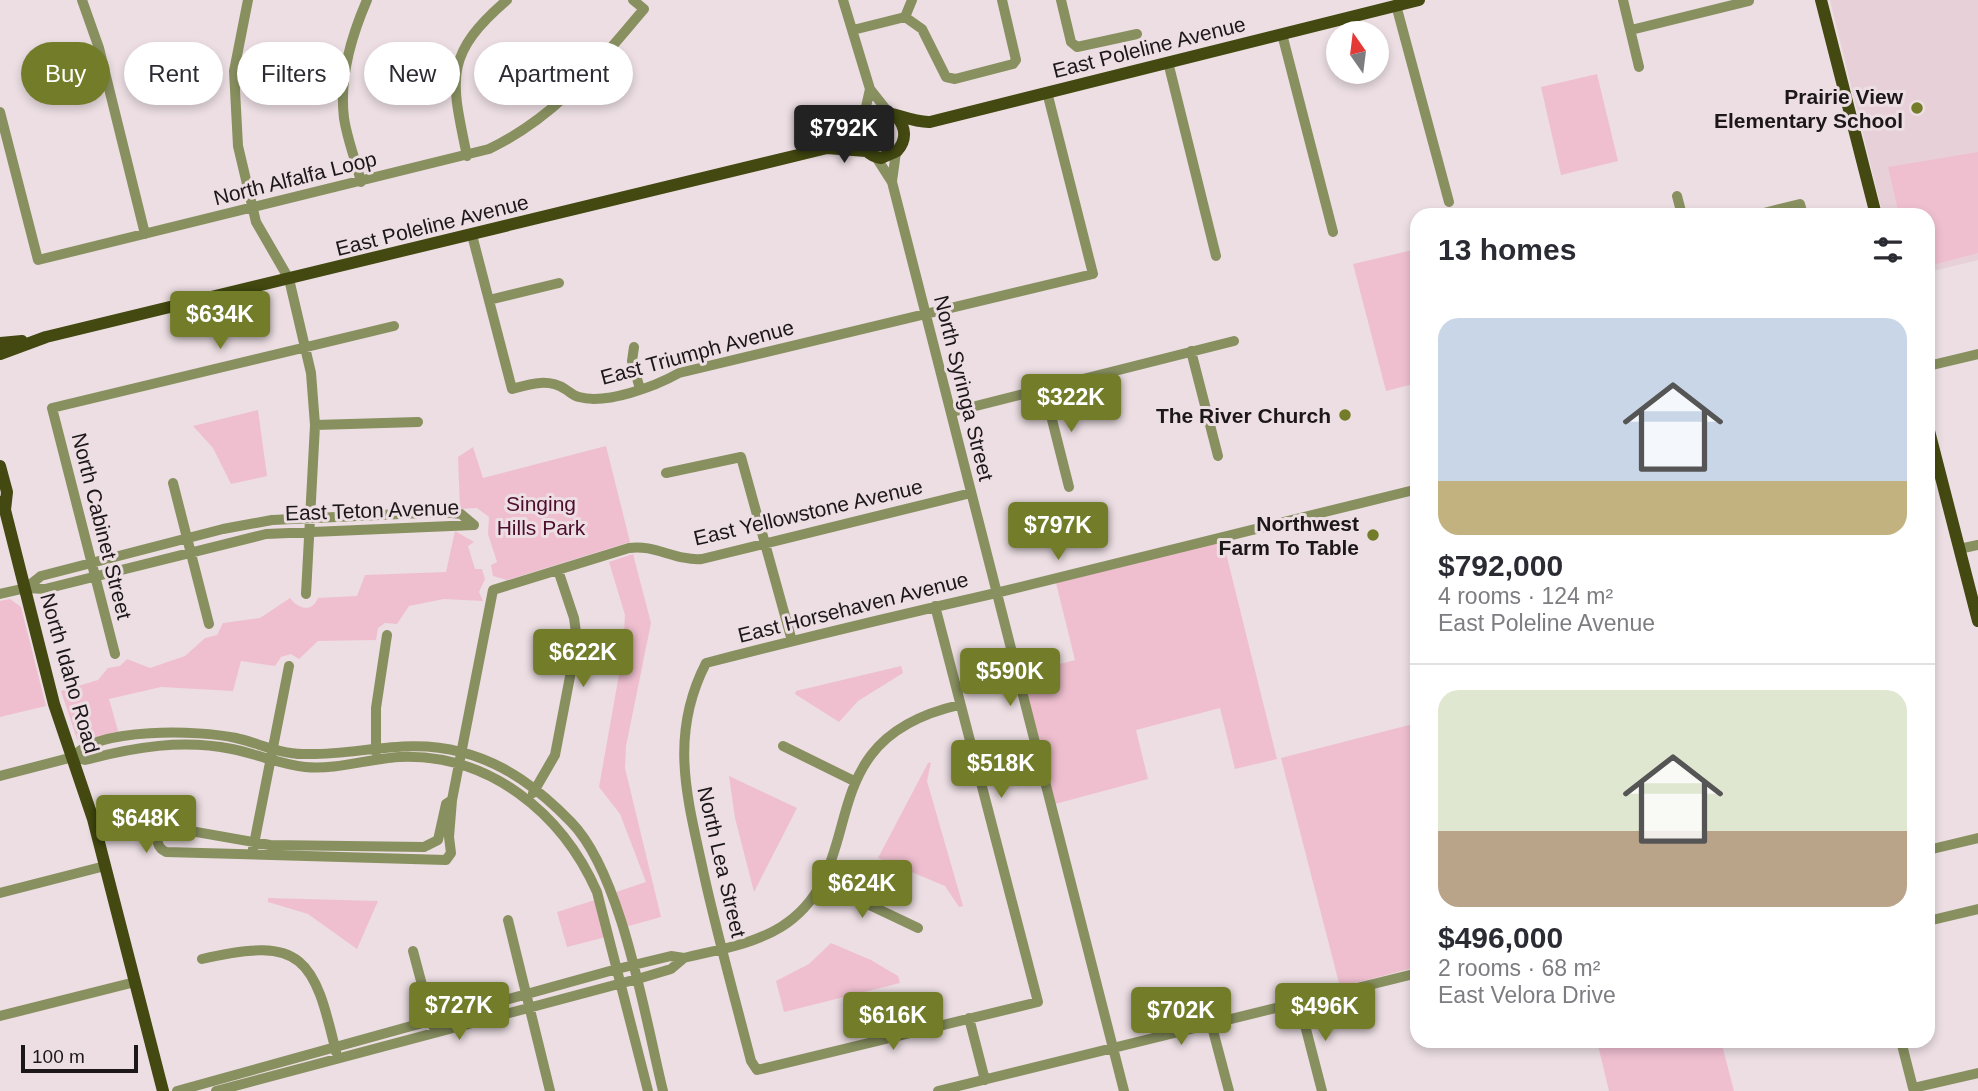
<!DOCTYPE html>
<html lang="en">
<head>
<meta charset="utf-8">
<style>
	:root { --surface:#fff; --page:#f2f2f3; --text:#2b2b33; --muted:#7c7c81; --line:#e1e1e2; --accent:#737d29 }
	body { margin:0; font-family:Helvetica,sans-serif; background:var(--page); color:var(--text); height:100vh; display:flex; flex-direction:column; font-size:26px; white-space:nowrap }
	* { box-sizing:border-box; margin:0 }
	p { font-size:23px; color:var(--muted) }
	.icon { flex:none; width:38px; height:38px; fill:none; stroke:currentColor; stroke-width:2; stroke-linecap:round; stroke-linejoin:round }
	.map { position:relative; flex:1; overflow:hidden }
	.drawer { position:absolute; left:1410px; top:208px; width:525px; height:840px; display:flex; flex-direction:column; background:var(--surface); border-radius:21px; box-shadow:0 4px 10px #0003 }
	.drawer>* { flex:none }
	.guide { position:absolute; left:21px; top:42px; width:665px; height:63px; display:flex; gap:14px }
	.needle { width:46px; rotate:346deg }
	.tools { position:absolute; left:1326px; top:21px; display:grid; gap:14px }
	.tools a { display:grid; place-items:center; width:63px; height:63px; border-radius:50%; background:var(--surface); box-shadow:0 4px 10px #0003; font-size:35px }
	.scale { position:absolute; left:21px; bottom:18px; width:117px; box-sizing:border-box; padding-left:7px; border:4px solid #1c1718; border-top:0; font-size:19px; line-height:24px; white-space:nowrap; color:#1c1718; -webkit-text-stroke:5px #ecdee3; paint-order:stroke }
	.price { position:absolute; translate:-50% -60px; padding:0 16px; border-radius:7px; background:var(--accent); color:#fff; font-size:23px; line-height:46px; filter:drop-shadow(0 2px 4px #0008) }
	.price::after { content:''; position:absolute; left:50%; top:42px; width:21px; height:16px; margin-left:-10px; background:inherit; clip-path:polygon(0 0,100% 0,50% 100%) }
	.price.on { background:#222; color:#fff }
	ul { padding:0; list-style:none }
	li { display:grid; align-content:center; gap:14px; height:371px; padding:0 28px }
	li+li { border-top:2px solid var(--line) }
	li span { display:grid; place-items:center; height:217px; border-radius:21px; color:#555 }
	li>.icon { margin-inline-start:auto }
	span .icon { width:126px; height:126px; fill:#fffc; stroke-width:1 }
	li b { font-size:30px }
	h2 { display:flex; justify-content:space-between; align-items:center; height:84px; padding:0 28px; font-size:30px }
	.pill { padding:0 24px; border-radius:32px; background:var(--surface); box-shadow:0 4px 10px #0003; font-size:24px; line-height:63px }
	.pill.on { background:var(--accent); color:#fff }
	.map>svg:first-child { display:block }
	.built { fill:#e7d0d8 }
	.green { fill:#efbfd0 }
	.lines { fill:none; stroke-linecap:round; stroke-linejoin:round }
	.minor { stroke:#889060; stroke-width:10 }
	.major { stroke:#434910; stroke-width:12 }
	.poi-dot { fill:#737d29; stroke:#ecdee3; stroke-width:2.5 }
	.labels { text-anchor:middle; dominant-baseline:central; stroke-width:6; stroke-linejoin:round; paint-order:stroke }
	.street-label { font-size:21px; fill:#1c1718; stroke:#ecdee3 }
	.poi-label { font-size:21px; font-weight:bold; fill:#1c1718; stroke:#ecdee3; text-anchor:end }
	.park-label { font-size:21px; fill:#4d0e2d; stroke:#ecdee3 }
</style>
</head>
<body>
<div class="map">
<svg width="1978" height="1091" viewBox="0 0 1978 1091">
	<rect width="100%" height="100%" fill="#ecdee3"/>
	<path class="built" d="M1830 0H1978V260L1929 272 1928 215H1883Z"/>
	<path class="green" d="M1597 74 1618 161 1561 175 1541 87Z
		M878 119C890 119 896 127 894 139L882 148 873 147 865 135 867 126Z
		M1978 152V253L1929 266 1928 215H1899L1888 167Z
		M1417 249V383L1386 391 1353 264Z
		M1109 378 1115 403 1057 417 1053 400 1059 391Z
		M258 410 267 476 231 484 213 448 193 426Z
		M606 446 630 542 507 580 493 576 491 565 497 562 488 534 489 517 477 508 460 509 458 457 473 447 483 478Z
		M455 531 474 542 468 546 475 569H482L485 579 479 592 483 601 444 599 409 606 397 624 385 623 378 628 376 640 318 641 299 659 291 654 281 657 275 666 241 661 233 691 161 687 109 699 119 734 83 743 77 739 61 691 98 680 108 668 120 666 127 659 150 668 185 656 205 638 217 635 223 623 260 618 290 598C298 609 312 613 318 598L357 596 365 575 446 572Z
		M1223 541 1277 759 1235 769 1220 708 1136 730 1148 779 1055 804 1022 674 1075 660 1056 583Z
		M633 554 651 623 626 746 625 768 661 917 625 927 616 892 646 882 620 814 599 787 623 652 625 615 609 562Z
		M10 599 21 607 46 706 0 717V601Z
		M901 666 903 673 858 701 839 722 795 694 796 691Z
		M1417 723V967L1340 987 1281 758Z
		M931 762 927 781 963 906 959 907 945 886 878 858 928 763Z
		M729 776 797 808 754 892 735 818Z
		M268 898 378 901 357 949 308 914 268 902Z
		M595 900 606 937 567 947 557 912Z
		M831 943 871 960 898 976 900 983 784 1012 776 981 809 964Z
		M1597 1041H1721L1734 1091H1609Z"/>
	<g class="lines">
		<path class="minor" d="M82 0 99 48 145 234
			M248 0 234 71 238 146 256 222 289 279 311 373 315 425 306 594
			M843 0 870 89 863 120
			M1061 0 1071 42 1077 47 1137 34
			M1623 0 1639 67
			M1396 5 1449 202
			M905 17 922 29 946 77 955 79 1013 64 1016 60 1002 0
			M853 30 905 17 912 0
			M1631 30 1749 1
			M1282 34 1333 232
			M1168 62 1216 256
			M870 89 889 113
			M0 112 38 260 489 149C558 116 596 65 644 9L633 0
			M467 156C451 79 443 55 507 0
			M876 157 892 182 1124 1091
			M892 181 896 152
			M361 182C356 161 347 139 344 118 339 77 351 37 367 0
			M1677 196 1682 215
			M1756 215 1800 204 1803 215
			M472 235 512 389C530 384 548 378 565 389 570 392 573 396 579 397 606 405 656 386 679 373L1093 274 1047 92
			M489 300 559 283
			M634 347 632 361 640 389
			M1191 351 1218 456
			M1928 366 1978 354
			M1044 388 1069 487
			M952 412 1234 341
			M315 425 418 422
			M666 473 741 457 792 641
			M173 483 209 624
			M1959 549 1978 545
			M26 588 41 576 223 529 272 520 443 512 461 514 474 525
			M0 594 26 588 45 589 266 534 474 525
			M935 606 1038 1002 757 1070 751 1061C735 999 718 938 704 875 688 800 668 737 706 663 803 638 899 615 996 593L1418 489
			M115 654 52 408 394 326
			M783 746 854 781
			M376 752V708L387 635
			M73 757C97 727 199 730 236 738 258 743 280 754 303 754 357 756 406 737 461 752 505 763 540 790 571 822 622 874 645 1018 663 1091
			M0 776 73 757 85 760C135 747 182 739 232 749 257 754 279 764 305 767 337 770 367 759 399 757 489 753 562 813 597 892L648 1091
			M533 793 555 755 577 640 574 618 558 570
			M452 800 446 804 438 840 424 847 270 845 168 827 159 832C156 840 157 848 166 852L446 860 451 853 449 837 452 800 493 590 629 548C654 544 676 561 702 559L971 493
			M253 849 289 666
			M1928 850 1978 838
			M821 882 918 928
			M0 893 105 866
			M508 920 550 1091
			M1928 921 1978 909
			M413 951 433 1026
			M202 959C304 935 314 959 336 1052
			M1299 1002 1322 1091
			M0 1016 135 982
			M969 1018 985 1080
			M1211 1023 1229 1091
			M1901 1041 1913 1088 1978 1073
			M177 1091 617 969 671 956 684 958C716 950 752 945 781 927 876 867 802 741 959 705
			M216 1091 641 978 671 969 684 958
			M938 1091 1418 973"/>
		<path class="major" d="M1821 0 1876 215
			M896 116C906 127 907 140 897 151L881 158C856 154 849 119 876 112 886 109 912 123 930 122L1419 0
			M0 343 22 341
			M0 354 46 337 827 148 866 151
			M1928 427 1978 621
			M0 466 7 492 5 510
			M0 502 5 510 54 704 93 819 163 1091"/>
	</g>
	<g class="poi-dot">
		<circle cx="1917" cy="108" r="7"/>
		<circle cx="1345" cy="415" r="7"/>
		<circle cx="1373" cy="535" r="7"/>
	</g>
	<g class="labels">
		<g class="street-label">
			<text transform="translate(1149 47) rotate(-14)">East Poleline Avenue</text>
			<text transform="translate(295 178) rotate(-14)">North Alfalfa Loop</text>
			<text transform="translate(432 225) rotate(-14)">East Poleline Avenue</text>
			<text transform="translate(697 352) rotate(-15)">East Triumph Avenue</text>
			<text transform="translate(964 388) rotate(76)">North Syringa Street</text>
			<text transform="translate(372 510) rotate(-2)">East Teton Avenue</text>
			<text transform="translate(808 512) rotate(-13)">East Yellowstone Avenue</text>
			<text transform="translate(102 526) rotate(76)">North Cabinet Street</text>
			<text transform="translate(853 607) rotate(-14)">East Horsehaven Avenue</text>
			<text transform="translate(70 673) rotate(74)">North Idaho Road</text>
			<text transform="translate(722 862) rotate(77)">North Lea Street</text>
		</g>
		<g class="poi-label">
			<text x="1903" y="96">Prairie View<tspan x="1903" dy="24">Elementary School</tspan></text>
			<text x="1331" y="415">The River Church</text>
			<text x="1359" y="523">Northwest<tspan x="1359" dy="24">Farm To Table</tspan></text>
		</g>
		<g class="park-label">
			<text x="541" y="503">Singing<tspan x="541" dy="24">Hills Park</tspan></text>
		</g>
	</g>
</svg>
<div class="tools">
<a><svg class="needle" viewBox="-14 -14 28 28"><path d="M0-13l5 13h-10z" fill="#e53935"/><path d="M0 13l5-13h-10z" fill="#7c7c81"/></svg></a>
</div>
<div class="scale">100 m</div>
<b class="price on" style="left:844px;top:165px">$792K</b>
<b class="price" style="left:220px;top:351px">$634K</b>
<b class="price" style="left:1071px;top:434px">$322K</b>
<b class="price" style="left:1058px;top:562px">$797K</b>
<b class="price" style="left:583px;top:689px">$622K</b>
<b class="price" style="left:1010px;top:708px">$590K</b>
<b class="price" style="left:1001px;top:800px">$518K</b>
<b class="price" style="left:146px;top:855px">$648K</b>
<b class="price" style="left:862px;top:920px">$624K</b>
<b class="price" style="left:459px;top:1042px">$727K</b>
<b class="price" style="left:1325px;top:1043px">$496K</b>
<b class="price" style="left:1181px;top:1047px">$702K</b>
<b class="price" style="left:893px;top:1052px">$616K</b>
<div class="guide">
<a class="pill on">Buy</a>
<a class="pill">Rent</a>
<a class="pill">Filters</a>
<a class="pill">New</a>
<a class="pill">Apartment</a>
</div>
<section class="drawer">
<h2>13 homes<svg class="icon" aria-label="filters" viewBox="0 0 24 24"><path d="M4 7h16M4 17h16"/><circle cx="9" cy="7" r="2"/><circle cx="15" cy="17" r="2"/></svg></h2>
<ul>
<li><span style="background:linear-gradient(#c9d6e8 75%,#c2b280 0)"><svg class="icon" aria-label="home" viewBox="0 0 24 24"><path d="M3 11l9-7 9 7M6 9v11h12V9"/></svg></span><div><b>$792,000</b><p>4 rooms · 124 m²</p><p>East Poleline Avenue</p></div></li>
<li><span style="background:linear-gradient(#dfe7d0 65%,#b9a48a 0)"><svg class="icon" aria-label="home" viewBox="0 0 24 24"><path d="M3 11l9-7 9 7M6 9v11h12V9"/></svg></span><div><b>$496,000</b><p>2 rooms · 68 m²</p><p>East Velora Drive</p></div></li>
</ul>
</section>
</div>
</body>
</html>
